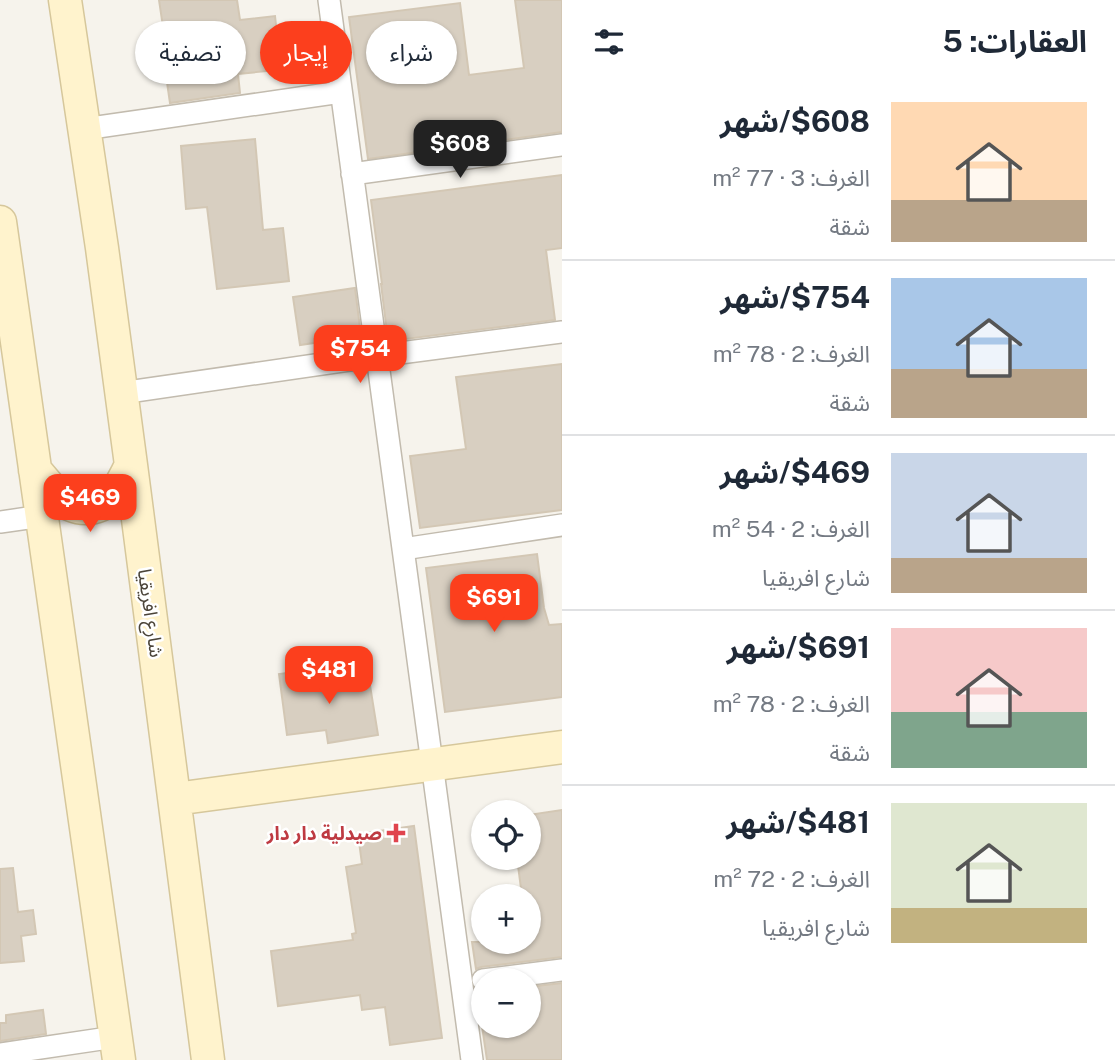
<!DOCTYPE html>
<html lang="ar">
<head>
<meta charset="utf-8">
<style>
	:root { --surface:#fff; --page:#f6f6f7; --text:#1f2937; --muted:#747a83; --line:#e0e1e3; --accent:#fc3f1d }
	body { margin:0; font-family:"Public Sans","Noto Sans Arabic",sans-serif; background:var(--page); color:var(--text); direction:rtl; height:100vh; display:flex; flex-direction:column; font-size:26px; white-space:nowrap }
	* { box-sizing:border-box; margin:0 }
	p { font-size:23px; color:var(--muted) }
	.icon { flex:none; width:38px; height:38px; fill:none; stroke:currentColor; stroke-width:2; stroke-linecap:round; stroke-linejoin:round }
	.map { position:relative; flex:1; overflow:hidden; direction:ltr }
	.details { display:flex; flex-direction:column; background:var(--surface); width:553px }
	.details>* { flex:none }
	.guide { position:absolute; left:21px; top:21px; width:436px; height:63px; direction:rtl; display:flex; gap:14px }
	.controls { position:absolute; left:471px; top:800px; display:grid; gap:14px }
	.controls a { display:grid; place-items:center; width:70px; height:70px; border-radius:50%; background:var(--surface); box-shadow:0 2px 5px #0004; font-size:35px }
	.price { position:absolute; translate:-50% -60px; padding:0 16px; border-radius:14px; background:var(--accent); color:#fff; font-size:23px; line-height:46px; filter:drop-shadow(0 2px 4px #0008) }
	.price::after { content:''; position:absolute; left:50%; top:42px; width:21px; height:16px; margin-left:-10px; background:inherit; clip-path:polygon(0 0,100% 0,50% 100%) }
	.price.current { background:#222; color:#fff }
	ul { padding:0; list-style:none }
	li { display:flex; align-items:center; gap:21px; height:175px; padding:0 28px }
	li+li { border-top:2px solid var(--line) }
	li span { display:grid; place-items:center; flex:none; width:196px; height:140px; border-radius:0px; color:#555 }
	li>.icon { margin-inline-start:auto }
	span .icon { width:84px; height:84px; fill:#fffc; stroke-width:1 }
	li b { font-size:30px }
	h2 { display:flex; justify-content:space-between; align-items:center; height:84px; padding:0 28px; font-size:30px }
	.tag { padding:0 24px; border-radius:32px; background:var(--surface); box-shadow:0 2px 5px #0004; font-size:24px; line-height:63px }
	.tag.current { background:var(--accent); color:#fff }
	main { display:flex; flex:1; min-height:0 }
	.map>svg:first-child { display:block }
	.building { fill:#d8cfc1; stroke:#d3c7b4; stroke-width:2 }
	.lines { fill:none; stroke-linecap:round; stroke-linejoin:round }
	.street-casing { stroke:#c2bbae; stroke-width:24 }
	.secondary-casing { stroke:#d6c79b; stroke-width:35 }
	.street { stroke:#fff; stroke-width:21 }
	.secondary { stroke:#fff3cd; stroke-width:32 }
	.health-dot { fill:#e0444e; stroke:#fff; stroke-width:2.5 }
	.labels { text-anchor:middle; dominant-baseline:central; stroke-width:5; stroke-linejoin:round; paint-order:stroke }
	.street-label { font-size:19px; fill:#4b4439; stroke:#fff }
	.health-label { font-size:19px; font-weight:bold; fill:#be3a42; stroke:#fff; text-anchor:end }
</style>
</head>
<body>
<main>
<section class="details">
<h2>العقارات: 5<svg class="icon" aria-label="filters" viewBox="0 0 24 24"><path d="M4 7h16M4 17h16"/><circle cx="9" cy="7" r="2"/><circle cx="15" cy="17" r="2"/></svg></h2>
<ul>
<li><span style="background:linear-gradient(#ffd9b3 70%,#b9a48a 0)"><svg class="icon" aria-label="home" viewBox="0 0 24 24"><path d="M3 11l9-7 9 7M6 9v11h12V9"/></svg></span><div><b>$608/شهر</b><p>الغرف: 3 · 77 m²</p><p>شقة</p></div></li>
<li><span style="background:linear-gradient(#a9c7e8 65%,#b9a48a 0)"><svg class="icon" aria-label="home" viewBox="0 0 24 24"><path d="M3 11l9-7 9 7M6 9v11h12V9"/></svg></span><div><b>$754/شهر</b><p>الغرف: 2 · 78 m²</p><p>شقة</p></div></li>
<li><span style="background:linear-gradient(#c9d6e8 75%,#b9a48a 0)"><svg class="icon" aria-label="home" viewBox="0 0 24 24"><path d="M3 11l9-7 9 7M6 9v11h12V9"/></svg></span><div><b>$469/شهر</b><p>الغرف: 2 · 54 m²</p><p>شارع افريقيا</p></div></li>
<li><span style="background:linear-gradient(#f6c9c9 60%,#7fa58c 0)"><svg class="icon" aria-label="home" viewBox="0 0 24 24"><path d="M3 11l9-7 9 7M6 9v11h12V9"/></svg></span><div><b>$691/شهر</b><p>الغرف: 2 · 78 m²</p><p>شقة</p></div></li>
<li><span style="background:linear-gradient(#dfe7d0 75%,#c2b280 0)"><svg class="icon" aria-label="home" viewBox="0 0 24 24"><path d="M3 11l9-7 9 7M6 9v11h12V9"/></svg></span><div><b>$481/شهر</b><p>الغرف: 2 · 72 m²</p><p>شارع افريقيا</p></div></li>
</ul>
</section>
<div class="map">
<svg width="562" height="1060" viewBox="0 0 562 1060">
	<rect width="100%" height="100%" fill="#f6f3ec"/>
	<path class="building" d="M159 0H237L240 20 275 16 278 43 293 41 296 68 238 74 240 93 170 103 161 41 165 40Z
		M515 0H562V132L368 159 349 17 460 3 469 75 524 68Z
		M255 139 263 230 283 228 289 281 217 289 207 207 186 209 181 146Z
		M562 175V248L546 250 555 320 390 341 389 332H387L381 284H382L371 200Z
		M355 288 361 336 300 345 293 297Z
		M562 364V510L420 528 410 456 466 449 456 377Z
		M537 554 544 608 549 625 562 624V697L445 712 426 568Z
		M309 670 310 682 368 673 378 735 328 743 326 730 287 735 279 674Z
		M562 810V957L481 967 476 969 472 942H528V896H522L517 858H528V815Z
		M414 826 442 1038 390 1045 385 1007 362 1010 360 995 278 1006 271 951 353 940 352 934 356 933 346 867 362 864 358 834Z
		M13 868 18 912 33 910 36 934 21 936 24 961 0 963V869Z
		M562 983V1060H487L482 1026H528V987Z
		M43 1010 46 1034 0 1041V1023H6V1015Z"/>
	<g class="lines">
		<defs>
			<path id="street" d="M329 0 472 1060
				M84 129 341 92
				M352 174 562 145
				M121 393 377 356 562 332
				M0 522 42 516
				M403 549 562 525
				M483 980 562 970
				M0 1054 115 1037"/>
			<path id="secondary" d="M65 0 102 248 131 465 208 1060
				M0 222 119 1060
				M35 470C42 478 49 487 57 495 65 503 75 508 86 508 111 508 122 484 131 465
				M175 799 562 747"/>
		</defs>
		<use href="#street" class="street-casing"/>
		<use href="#secondary" class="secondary-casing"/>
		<use href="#street" class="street"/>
		<use href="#secondary" class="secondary"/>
	</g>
	<path class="health-dot" d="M392.5 822.5h7v7h7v7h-7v7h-7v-7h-7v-7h7z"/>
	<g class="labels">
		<g class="street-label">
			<text transform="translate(151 613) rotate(82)">شارع افريقيا</text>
		</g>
		<g class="health-label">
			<text x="382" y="833">صيدلية دار دار</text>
		</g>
	</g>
</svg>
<div class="controls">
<a><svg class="icon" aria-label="locate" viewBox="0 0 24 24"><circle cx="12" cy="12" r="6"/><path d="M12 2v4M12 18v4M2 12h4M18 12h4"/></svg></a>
<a>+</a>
<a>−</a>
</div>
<b class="price current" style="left:460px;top:180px">$608</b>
<b class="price" style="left:360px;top:385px">$754</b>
<b class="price" style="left:90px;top:534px">$469</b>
<b class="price" style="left:494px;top:634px">$691</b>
<b class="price" style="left:329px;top:706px">$481</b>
<div class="guide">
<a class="tag">شراء</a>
<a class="tag current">إيجار</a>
<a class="tag">تصفية</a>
</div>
</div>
</main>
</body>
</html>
